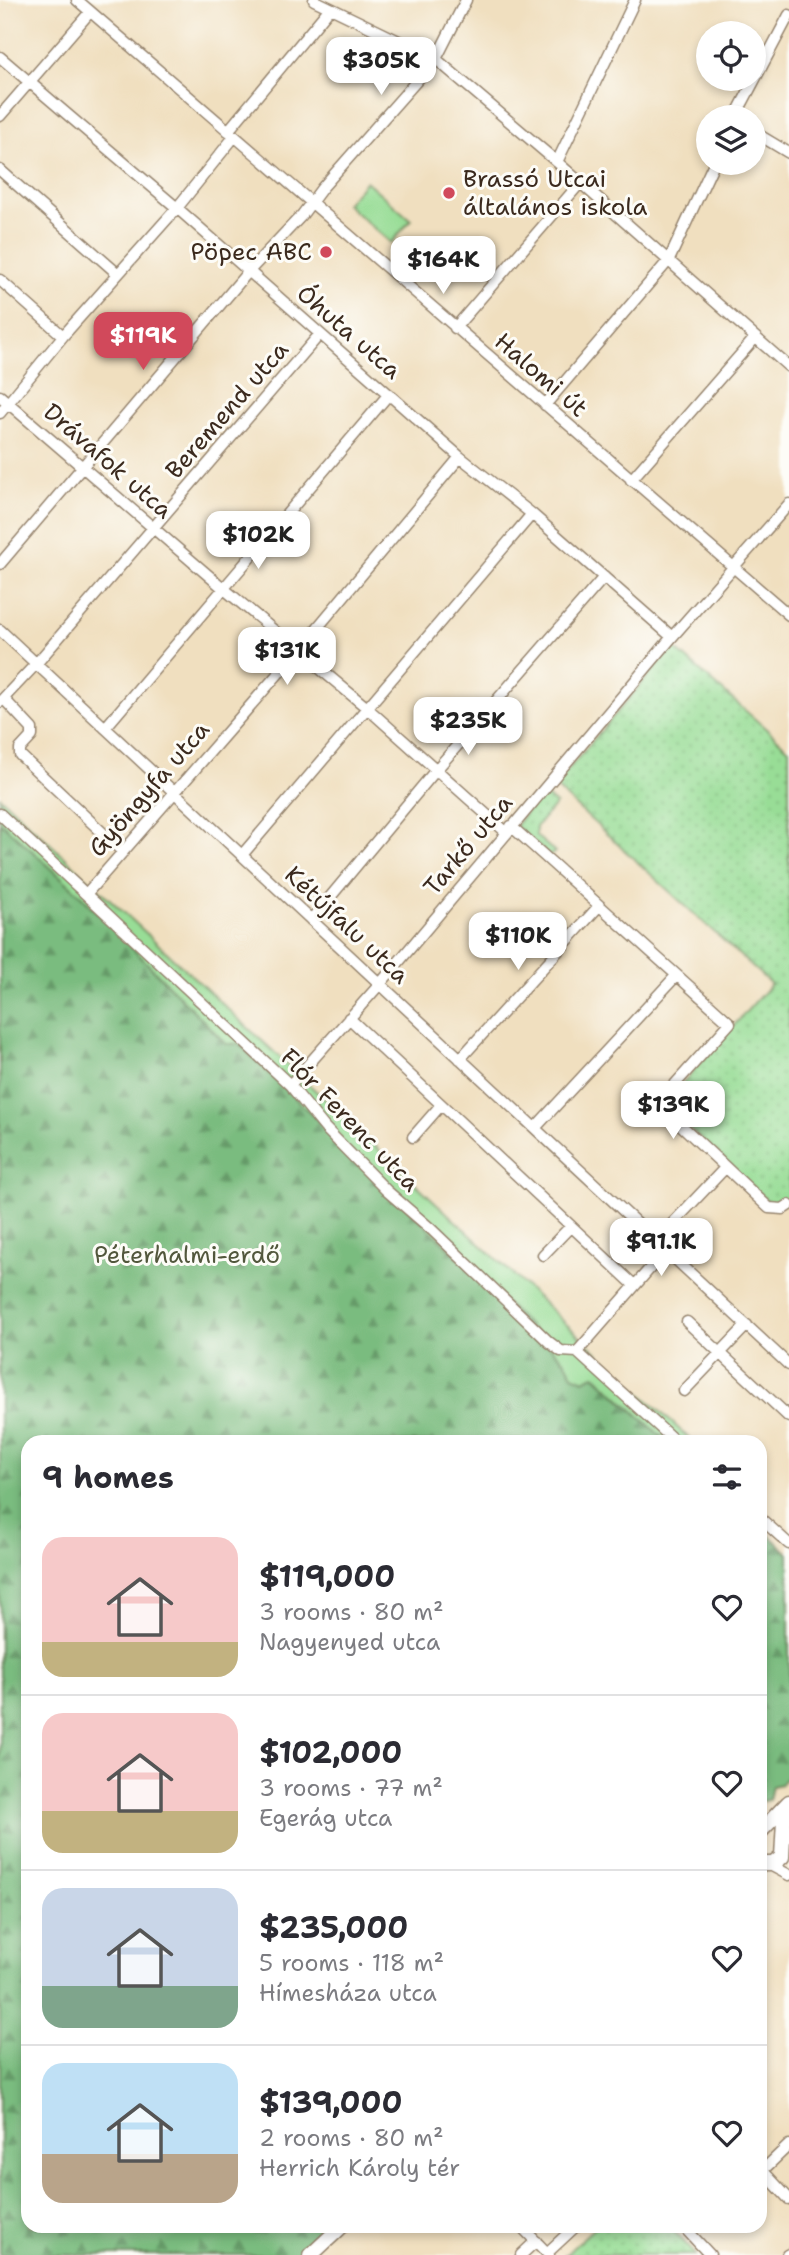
<!DOCTYPE html>
<html lang="en">
<head>
<meta charset="utf-8">
<style>
	:root { --surface:#fff; --page:#f2f2f3; --text:#2b2b33; --muted:#7c7c81; --line:#e1e1e2; --accent:#d1495b }
	body { margin:0; font-family:"Shantell Sans",sans-serif; background:var(--page); color:var(--text); height:100vh; display:flex; flex-direction:column; font-size:26px; white-space:nowrap }
	* { box-sizing:border-box; margin:0 }
	p { font-size:23px; color:var(--muted) }
	.icon { flex:none; width:38px; height:38px; fill:none; stroke:currentColor; stroke-width:2; stroke-linecap:round; stroke-linejoin:round }
	.map { position:relative; flex:1; overflow:hidden }
	.panel { position:absolute; left:21px; top:1435px; width:746px; height:798px; display:flex; flex-direction:column; background:var(--surface); border-radius:21px; box-shadow:0 4px 10px #0003 }
	.panel>* { flex:none }
	.buttons { position:absolute; left:696px; top:21px; display:grid; gap:14px }
	.buttons a { display:grid; place-items:center; width:70px; height:70px; border-radius:50%; background:var(--surface); box-shadow:0 4px 10px #0003; font-size:35px }
	.price { position:absolute; translate:-50% -60px; padding:0 16px; border-radius:14px; background:#fff; color:#222; font-size:23px; line-height:46px; filter:drop-shadow(0 2px 4px #0008) }
	.price::after { content:''; position:absolute; left:50%; top:42px; width:21px; height:16px; margin-left:-10px; background:inherit; clip-path:polygon(0 0,100% 0,50% 100%) }
	.price.on { background:var(--accent); color:#fff }
	ul { padding:0; list-style:none }
	li { display:flex; align-items:center; gap:21px; height:175px; padding:0 21px }
	li+li { border-top:2px solid var(--line) }
	li span { display:grid; place-items:center; flex:none; width:196px; height:140px; border-radius:21px; color:#555 }
	li>.icon { margin-inline-start:auto }
	span .icon { width:84px; height:84px; fill:#fffc; stroke-width:1 }
	li b { font-size:30px }
	h2 { display:flex; justify-content:space-between; align-items:center; height:84px; padding:0 21px; font-size:30px }
	.map>svg:first-child { display:block }
	.grass { fill:#98dd96; stroke:#6a845a; stroke-width:2 }
	.forest { fill:url(#forest-firs); stroke:#5a734e; stroke-width:2 }
	.park { fill:url(#park-dots); stroke:#6a845a; stroke-width:2 }
	.lines { fill:none; stroke-linecap:round; stroke-linejoin:round }
	.minor-casing { stroke:#96846e; stroke-width:13 }
	.tertiary-casing { stroke:#96846e; stroke-width:17 }
	.minor { stroke:#fff; stroke-width:10 }
	.tertiary { stroke:#fff; stroke-width:14 }
	.poi-dot { fill:#d1495b; stroke:#fdfcf7; stroke-width:2.5 }
	.labels { text-anchor:middle; dominant-baseline:central; stroke-width:6; stroke-linejoin:round; paint-order:stroke }
	.poi-label { font-size:24px; fill:#3b2a1e; stroke:#fdfcf7; text-anchor:start }
	.street-label { font-size:24px; fill:#3b2a1e; stroke:#fdfcf7 }
	.park-label { font-size:24px; fill:#52573c; stroke:#fdfcf7 }
</style>
</head>
<body>
<div class="map">
<svg width="789" height="2255" viewBox="0 0 789 2255">
	<defs>
		<pattern id="forest-firs" width="22" height="20" patternUnits="userSpaceOnUse" patternTransform="scale(1.75)"><rect width="22" height="20" fill="#7abc7f"/><path d="M5 1l3.5 6h-7zM16 11l3.5 6h-7z" fill="#659967"/></pattern>
		<pattern id="park-dots" width="8" height="8" patternUnits="userSpaceOnUse" patternTransform="scale(1.75)"><rect width="8" height="8" fill="#98dd96"/><path d="M2 2h.1M6 6h.1" fill="none" stroke="#84be81" stroke-width="1.8" stroke-linecap="round"/></pattern>
	</defs>
	<rect width="100%" height="100%" fill="#fdfcf7"/>
	<filter id="ink" filterUnits="userSpaceOnUse"><feTurbulence type="fractalNoise" baseFrequency=".0143" numOctaves="2"/><feDisplacementMap in="SourceGraphic" scale="14" xChannelSelector="R" yChannelSelector="G"/><feConvolveMatrix kernelMatrix="1 2 1 2 8 2 1 2 1" color-interpolation-filters="sRGB"/></filter>
	<filter id="wash" filterUnits="userSpaceOnUse"><feTurbulence type="fractalNoise" baseFrequency=".00686" numOctaves="4" result="noise"/><feDisplacementMap in="SourceGraphic" scale="28" xChannelSelector="R" yChannelSelector="G"/><feGaussianBlur stdDeviation="1.57" result="paint"/><feColorMatrix in="noise" values="0 0 0 0 0 0 0 0 0 0 0 0 0 0 0 0 0 1.4 0 .05"/><feComposite in="paint" operator="in"/></filter>
	<g filter="url(#wash)">
		<rect width="100%" height="100%" fill="#f0dfbf"/>
		<path class="grass" d="M366 181 411 220 391 243 346 204Z
			M0 797 693 1442H667L595 1375 584 1380 573 1375 565 1361 239 1045 226 1044 76 891 0 822Z"/>
		<path class="forest" d="M0 822 76 891 226 1044H239L565 1361 573 1375 584 1380 594 1375 667 1442H28V2226H333L302 2255H0Z
			M760 1527 789 1554V1774L782 1784 772 1786 769 1800 760 1802Z"/>
		<path class="park" d="M673 647 789 749V1199L783 1204 769 1203 672 1112 668 1105 671 1096 771 984 554 786Z
			M542 793 556 804 536 827V836L555 852 550 856 515 826Z
			M596 2226H669L696 2255H565Z"/>
	</g>
	<g filter="url(#ink)">
		<g class="lines">
			<defs>
				<path id="minor" d="M77 0 789 615
					M314 0 436 59 557 162 789 367
					M0 57 177 208 460 457 532 514 672 637
					M0 116 90 12
					M735 117 789 15
					M228 131 330 8
					M754 132 789 153
					M557 162 635 0
					M0 170 118 274
					M0 280 63 336
					M455 328 581 182
					M0 396 223 588 366 707 506 832
					M545 405 669 260 714 163
					M0 413 63 336 177 208 234 137
					M631 480 755 338
					M0 564 248 272 302 215 322 188 436 59 466 0
					M0 630 789 1365
					M4 699 32 729V736L20 749V755L123 852
					M0 702 36 664 320 334
					M105 728 389 394
					M0 814 290 1085 325 1128 387 1191 431 1229 549 1342 561 1351 577 1352 676 1442
					M511 826 730 1023 668 1092 665 1098 666 1111 769 1208 783 1209 789 1205
					M242 855 532 514
					M87 893 298 651 460 457
					M311 920 436 770 604 577
					M349 1018 634 1285
					M460 1059 599 906
					M290 1085 380 984 672 637 789 504
					M535 1128 676 976
					M413 1137 441 1105
					M656 1241 725 1168
					M543 1255 571 1226
					M687 1322 789 1417
					M577 1352 666 1250
					M684 1391 747 1325
					M760 1518 789 1544
					M770 1865 789 1875
					M760 2168 789 2199
					M762 2171 789 2145
					M521 2226 549 2255
					M683 2226 710 2255
					M547 2253 576 2226
					M521 2255 536 2241
					M787 2255 789 2254"/>
				<path id="tertiary" d="M760 1832 788 1803
					M760 1864H773L782 1857 784 1821 789 1802
					M311 2255 342 2226"/>
			</defs>
			<use href="#minor" class="minor-casing"/>
			<use href="#tertiary" class="tertiary-casing"/>
			<use href="#minor" class="minor"/>
			<use href="#tertiary" class="tertiary"/>
		</g>
	</g>
	<g class="poi-dot">
		<circle cx="449" cy="193" r="7"/>
		<circle cx="326" cy="252" r="7"/>
	</g>
	<g class="labels">
		<g class="poi-label">
			<text x="463" y="179">Brassó Utcai<tspan x="463" dy="28">általános iskola</tspan></text>
			<text x="312" y="252" text-anchor="end">Pöpec ABC</text>
		</g>
		<g class="street-label">
			<text transform="translate(349 332) rotate(41)">Óhuta utca</text>
			<text transform="translate(541 375) rotate(41)">Halomi út</text>
			<text transform="translate(227 410) rotate(-49)">Beremend utca</text>
			<text transform="translate(108 461) rotate(41)">Drávafok utca</text>
			<text transform="translate(149 789) rotate(-49)">Gyöngyfa utca</text>
			<text transform="translate(468 845) rotate(-50)">Tarkő utca</text>
			<text transform="translate(347 925) rotate(43)">Kétújfalu utca</text>
			<text transform="translate(350 1120) rotate(46)">Flór Ferenc utca</text>
		</g>
		<g class="park-label">
			<text x="187" y="1255">Péterhalmi-erdő</text>
		</g>
	</g>
</svg>
<div class="buttons">
<a><svg class="icon" aria-label="locate" viewBox="0 0 24 24"><circle cx="12" cy="12" r="6"/><path d="M12 2v4M12 18v4M2 12h4M18 12h4"/></svg></a>
<a><svg class="icon" aria-label="layers" viewBox="0 0 24 24"><path d="M12 4l9 5-9 5-9-5zM3 14l9 5 9-5"/></svg></a>
</div>
<b class="price" style="left:381px;top:97px">$305K</b>
<b class="price" style="left:443px;top:296px">$164K</b>
<b class="price on" style="left:143px;top:372px">$119K</b>
<b class="price" style="left:258px;top:571px">$102K</b>
<b class="price" style="left:287px;top:687px">$131K</b>
<b class="price" style="left:468px;top:757px">$235K</b>
<b class="price" style="left:518px;top:972px">$110K</b>
<b class="price" style="left:673px;top:1141px">$139K</b>
<b class="price" style="left:661px;top:1278px">$91.1K</b>
<section class="panel">
<h2>9 homes<svg class="icon" aria-label="filters" viewBox="0 0 24 24"><path d="M4 7h16M4 17h16"/><circle cx="9" cy="7" r="2"/><circle cx="15" cy="17" r="2"/></svg></h2>
<ul>
<li><span style="background:linear-gradient(#f6c9c9 75%,#c2b280 0)"><svg class="icon" aria-label="home" viewBox="0 0 24 24"><path d="M3 11l9-7 9 7M6 9v11h12V9"/></svg></span><div><b>$119,000</b><p>3 rooms · 80 m²</p><p>Nagyenyed utca</p></div><svg class="icon" aria-label="heart" viewBox="0 0 24 24"><path d="M12 20l-8-8c-3-5 5-10 8-4 3-6 11-1 8 4z"/></svg></li>
<li><span style="background:linear-gradient(#f6c9c9 70%,#c2b280 0)"><svg class="icon" aria-label="home" viewBox="0 0 24 24"><path d="M3 11l9-7 9 7M6 9v11h12V9"/></svg></span><div><b>$102,000</b><p>3 rooms · 77 m²</p><p>Egerág utca</p></div><svg class="icon" aria-label="heart" viewBox="0 0 24 24"><path d="M12 20l-8-8c-3-5 5-10 8-4 3-6 11-1 8 4z"/></svg></li>
<li><span style="background:linear-gradient(#c9d6e8 70%,#7fa58c 0)"><svg class="icon" aria-label="home" viewBox="0 0 24 24"><path d="M3 11l9-7 9 7M6 9v11h12V9"/></svg></span><div><b>$235,000</b><p>5 rooms · 118 m²</p><p>Hímesháza utca</p></div><svg class="icon" aria-label="heart" viewBox="0 0 24 24"><path d="M12 20l-8-8c-3-5 5-10 8-4 3-6 11-1 8 4z"/></svg></li>
<li><span style="background:linear-gradient(#bfe0f5 65%,#b9a48a 0)"><svg class="icon" aria-label="home" viewBox="0 0 24 24"><path d="M3 11l9-7 9 7M6 9v11h12V9"/></svg></span><div><b>$139,000</b><p>2 rooms · 80 m²</p><p>Herrich Károly tér</p></div><svg class="icon" aria-label="heart" viewBox="0 0 24 24"><path d="M12 20l-8-8c-3-5 5-10 8-4 3-6 11-1 8 4z"/></svg></li>
</ul>
</section>
</div>
</body>
</html>
